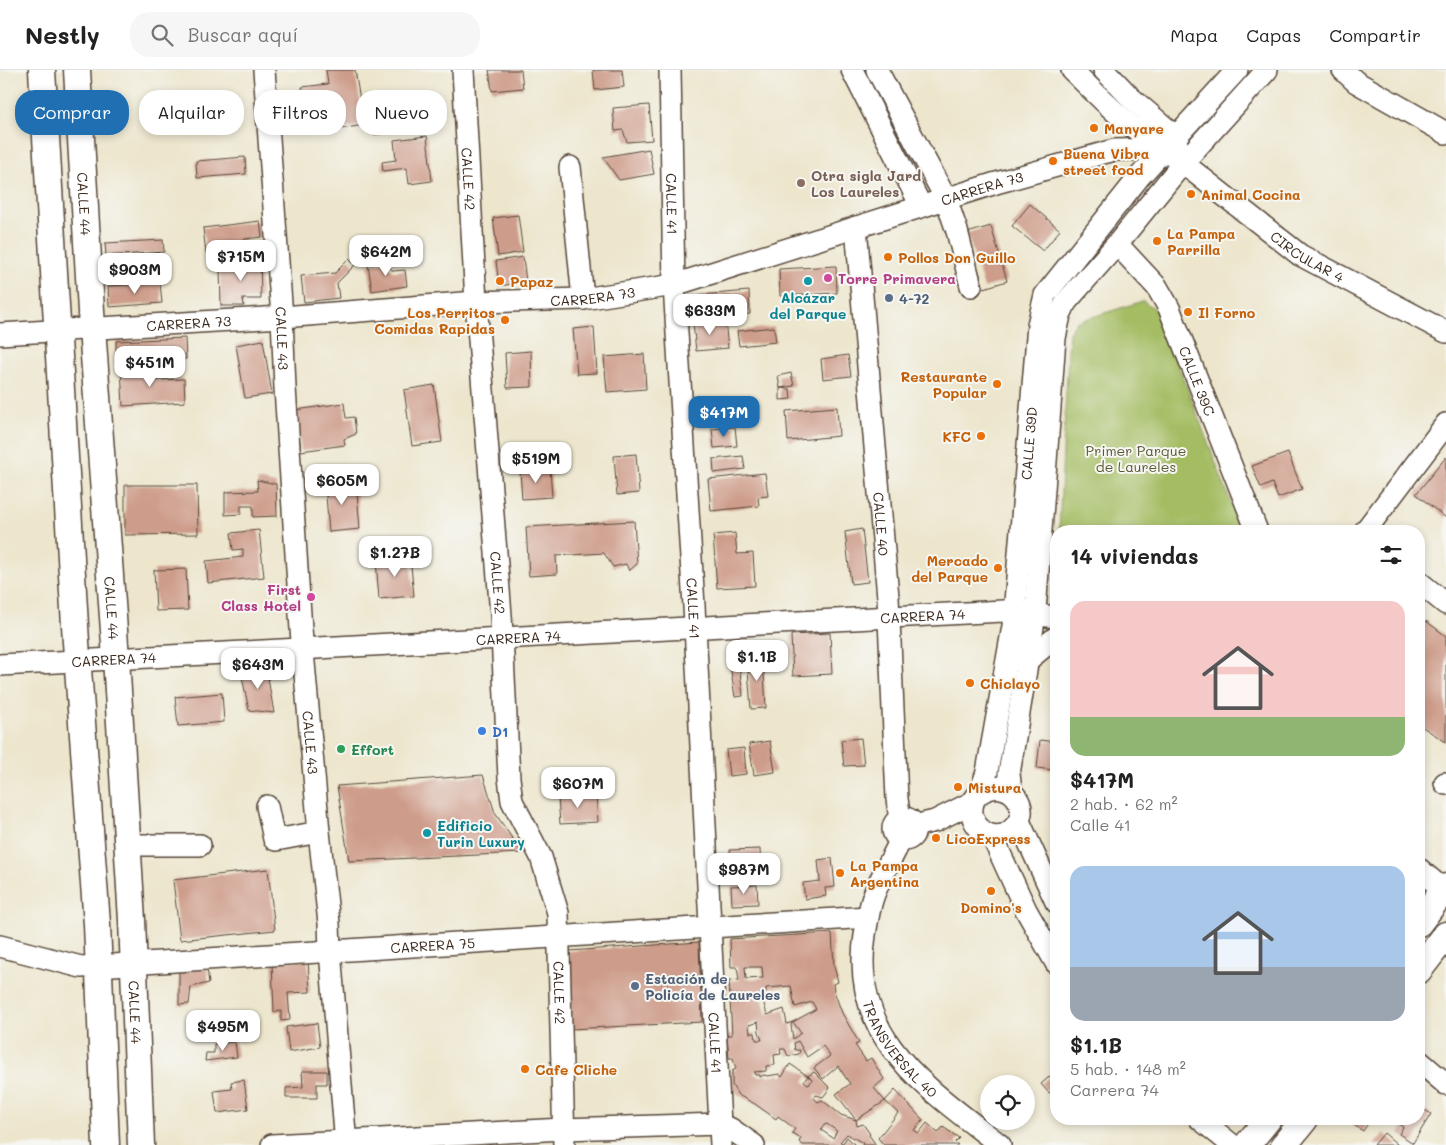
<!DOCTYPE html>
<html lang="es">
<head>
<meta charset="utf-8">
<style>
	:root { --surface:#fff; --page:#f6f6f6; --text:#222; --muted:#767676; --line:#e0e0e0; --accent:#1f6fb2 }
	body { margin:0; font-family:Mali,sans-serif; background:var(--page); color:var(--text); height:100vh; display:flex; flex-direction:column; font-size:19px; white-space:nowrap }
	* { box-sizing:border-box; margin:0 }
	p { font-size:16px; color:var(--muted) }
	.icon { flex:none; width:28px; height:28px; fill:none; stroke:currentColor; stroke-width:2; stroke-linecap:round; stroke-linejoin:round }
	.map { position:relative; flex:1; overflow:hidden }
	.details { position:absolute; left:1050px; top:455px; width:375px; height:600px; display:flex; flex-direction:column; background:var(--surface); border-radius:20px; box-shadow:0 2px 8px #0003 }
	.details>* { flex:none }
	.hud { position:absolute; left:15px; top:20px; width:475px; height:45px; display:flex; gap:10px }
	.buttons { position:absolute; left:980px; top:1005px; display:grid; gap:10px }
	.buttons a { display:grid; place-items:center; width:55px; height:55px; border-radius:50%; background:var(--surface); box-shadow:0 2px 8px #0003; font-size:25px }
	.price { position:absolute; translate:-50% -42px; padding:0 11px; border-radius:10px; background:#fff; color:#222; font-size:16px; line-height:32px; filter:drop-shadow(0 1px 2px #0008) }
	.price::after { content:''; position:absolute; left:50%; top:30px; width:15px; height:11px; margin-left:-8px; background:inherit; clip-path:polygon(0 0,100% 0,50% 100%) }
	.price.selected { background:var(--accent); color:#fff }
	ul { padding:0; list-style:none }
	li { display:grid; align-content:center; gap:10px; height:265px; padding:0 20px }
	li span { display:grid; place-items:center; height:155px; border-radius:15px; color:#555 }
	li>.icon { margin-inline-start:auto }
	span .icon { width:90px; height:90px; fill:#fffc; stroke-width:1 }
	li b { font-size:21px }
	h2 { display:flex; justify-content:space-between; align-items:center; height:60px; padding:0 20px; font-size:21px }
	.pill { padding:0 18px; border-radius:20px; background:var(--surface); box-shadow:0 2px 8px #0003; font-size:18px; line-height:45px }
	.pill.selected { background:var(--accent); color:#fff }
	header { display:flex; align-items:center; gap:30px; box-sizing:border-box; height:70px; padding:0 25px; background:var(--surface); border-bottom:1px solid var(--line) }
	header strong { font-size:24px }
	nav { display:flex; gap:28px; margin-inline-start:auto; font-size:18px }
	.search { width:350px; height:45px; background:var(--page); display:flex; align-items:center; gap:12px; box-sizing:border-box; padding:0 18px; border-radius:20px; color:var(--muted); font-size:19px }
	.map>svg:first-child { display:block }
	.green { fill:#a4bd63; stroke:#707440 }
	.building { fill:#ce9c8a; fill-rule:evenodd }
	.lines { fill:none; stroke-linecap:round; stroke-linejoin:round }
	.minor-casing { stroke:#564638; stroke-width:24 }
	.major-casing { stroke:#564638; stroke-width:29 }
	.minor { stroke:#fff; stroke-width:21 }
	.major { stroke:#fff; stroke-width:26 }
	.food-dot { fill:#e8710a; stroke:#f6f6f2; stroke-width:2 }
	.education-dot { fill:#8d6e63; stroke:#f6f6f2; stroke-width:2 }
	.hotel-dot { fill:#d1479c; stroke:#f6f6f2; stroke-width:2 }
	.culture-dot { fill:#0f9aa8; stroke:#f6f6f2; stroke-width:2 }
	.service-dot { fill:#5c6f8a; stroke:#f6f6f2; stroke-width:2 }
	.shop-dot { fill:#3f7fe0; stroke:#f6f6f2; stroke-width:2 }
	.leisure-dot { fill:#2e9e5b; stroke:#f6f6f2; stroke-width:2 }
	.labels { text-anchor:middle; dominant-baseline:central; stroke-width:4; stroke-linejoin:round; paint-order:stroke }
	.food-label { font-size:14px; font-weight:bold; fill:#c56008; stroke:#f6f6f2; text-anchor:start }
	.education-label { font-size:14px; font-weight:bold; fill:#785e54; stroke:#f6f6f2; text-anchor:start }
	.street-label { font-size:14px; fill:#3b2a1e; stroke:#f6f6f2 }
	.hotel-label { font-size:14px; font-weight:bold; fill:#b23c85; stroke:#f6f6f2; text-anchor:start }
	.culture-label { font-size:14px; font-weight:bold; fill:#0d838f; stroke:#f6f6f2 }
	.service-label { font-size:14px; font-weight:bold; fill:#4e5e75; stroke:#f6f6f2; text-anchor:start }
	.park-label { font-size:14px; fill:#5a5633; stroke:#f6f6f2 }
	.shop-label { font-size:14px; font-weight:bold; fill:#366cbe; stroke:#f6f6f2; text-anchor:start }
	.leisure-label { font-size:14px; font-weight:bold; fill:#27864d; stroke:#f6f6f2; text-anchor:start }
</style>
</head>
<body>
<header>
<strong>Nestly</strong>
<div class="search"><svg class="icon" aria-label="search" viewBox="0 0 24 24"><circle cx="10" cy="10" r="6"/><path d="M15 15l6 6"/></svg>Buscar aquí</div>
<nav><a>Mapa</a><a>Capas</a><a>Compartir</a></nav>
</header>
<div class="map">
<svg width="1446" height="1075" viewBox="0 0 1446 1075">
	<rect width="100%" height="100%" fill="#f6f6f2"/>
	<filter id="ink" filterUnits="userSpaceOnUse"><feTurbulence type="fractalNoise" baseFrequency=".02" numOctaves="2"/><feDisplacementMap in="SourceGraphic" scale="10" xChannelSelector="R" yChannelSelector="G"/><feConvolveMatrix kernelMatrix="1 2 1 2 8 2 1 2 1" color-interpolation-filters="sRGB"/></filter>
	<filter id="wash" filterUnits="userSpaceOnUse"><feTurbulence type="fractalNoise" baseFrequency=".0096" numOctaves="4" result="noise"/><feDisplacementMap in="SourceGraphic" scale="20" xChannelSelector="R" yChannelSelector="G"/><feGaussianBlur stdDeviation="1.12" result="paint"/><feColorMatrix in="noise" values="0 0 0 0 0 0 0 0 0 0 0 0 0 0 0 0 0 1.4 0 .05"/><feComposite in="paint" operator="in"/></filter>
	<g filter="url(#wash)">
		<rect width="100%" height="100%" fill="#ede6cd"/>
		<path class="green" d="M1143 231 1157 240 1242 461H1059L1069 263 1076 252Z"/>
		<g id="blocks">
			<path class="building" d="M326 0H355L364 55 340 59 337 41 330 42 332 53 306 50 302 17 328 14Z
				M489 0H521L523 18 492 21Z
				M593 0H622L624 17 595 20Z
				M396 35 399 61 373 65 370 38Z
				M649 35 652 70 627 72 623 60 615 61 613 38Z
				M416 38H435L437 60H417Z
				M427 66 432 111 409 114 407 98 383 101 382 92 396 90 394 70Z
				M649 79 654 104 619 110 603 87Z
				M245 87 246 104 197 108 196 91Z
				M1030 134 1060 160 1043 181 1012 156Z
				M518 145 523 182 498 186 493 148Z
				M260 151 262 167 244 169 246 179 206 183 203 158Z
				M991 156 1007 211 984 218 967 163Z
				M163 170 164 182 106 186 105 173Z
				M260 184 261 229H243L244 236H221L220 198H241V185Z
				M523 187 526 212 499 216 496 191Z
				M349 189 355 195 337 213 339 228 304 232 301 206 335 203Z
				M385 192 393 201 405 200 407 216 372 221 368 195Z
				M836 196 837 223 780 226 779 199Z
				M160 213 162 233 109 237 108 216Z
				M749 221 750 244 702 248 700 225Z
				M725 250 728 278 696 281 693 253Z
				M594 257 597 303 577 304 573 259Z
				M774 257 776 272 739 276 737 261Z
				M185 268 186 289 116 292V271Z
				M263 270 272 324 245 328 236 275Z
				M531 281 532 317 507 318 505 283Z
				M644 284 646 319 607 322 604 287Z
				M848 285 851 306 823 309 821 289Z
				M156 297 157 310 184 309 185 332 123 336 121 298Z
				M791 303 794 316 780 318 778 306Z
				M434 315 442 372 412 376 404 320Z
				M780 318 790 319 791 329 780 330Z
				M344 333 346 348 354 347 356 364 344 369 345 375 301 381 296 340Z
				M837 337 839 366 788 371 786 341Z
				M735 357 737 376 714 378 712 359Z
				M1288 383 1302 419 1278 428 1272 413 1261 418 1252 396Z
				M636 384 639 423 617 425 614 386Z
				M743 386 745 399 714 403 713 389Z
				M1446 387V448L1416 424Z
				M550 398 552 427 522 429 520 401Z
				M765 403 768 426 758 427 759 436 711 441 708 409Z
				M257 410 276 414 277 446 253 447V436H241V444L225 445V422L258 421Z
				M356 411 360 459 329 462 325 414Z
				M125 415H197L198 464 125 465Z
				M634 451 637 494 629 501 626 494 613 497 604 483 556 486 557 504 529 506 526 457Z
				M862 459 868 512 851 514 845 462Z
				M259 460 264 507 208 513 206 491 243 487V479L233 480 231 463Z
				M735 463 737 484 753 483 755 516 717 518 713 465Z
				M410 486 414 526 379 529 376 490Z
				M186 499 188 540 156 541 154 500Z
				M1426 551 1446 566V672L1421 656 1419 659V560Z
				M830 563 832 604 793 606 791 565Z
				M763 586 766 638 751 639 747 587Z
				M739 594 743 626 735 627 730 595Z
				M266 597 274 643 249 640 241 602Z
				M222 623 224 652 178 656 175 627Z
				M861 668 864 695 844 696 841 670Z
				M1040 670 1056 672V698L1052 697V700L1037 698Z
				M770 671 775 702 754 705 749 674Z
				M744 678 746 704 729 706 726 680Z
				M483 705 495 743 522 783 349 791 337 716Z
				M596 724 598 752 560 754 558 727Z
				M760 779 761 802 731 804 730 780Z
				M832 788 835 817 825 818 826 826 805 829 803 813 820 811 818 790Z
				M268 799 275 860 180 870 173 810Z
				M757 815 758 834 732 835 731 816Z
				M832 863 834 896 838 912 833 914 834 921 842 943 859 973 855 975 866 991 871 988 884 1009 874 1018 885 1031 856 1050 857 1056 863 1054 870 1064 869 1065 876 1075H862L863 1073 847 1064 840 1072 843 1073 847 1067 855 1075H803L799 1072 801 1068 792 1063 795 1059 778 1046 776 1049 755 1034 738 1025 732 1015V1001L736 999 733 988H729L727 965H732L729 911 739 910 737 897H731L730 869ZM745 897H762L763 908 746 909ZM791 916 795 937 812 932 816 939 793 952 801 963 793 969 791 955 793 952 787 954 784 939 767 945 761 923 766 922V918ZM758 952 759 962 762 970H756L755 963H750L749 955ZM798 971 807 987 823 976 830 986 814 998 823 1009 838 996 850 1014 836 1024 856 1050 841 1045 822 1030 818 1032 814 1028 816 1025 823 1027 830 1018 814 1002 808 1006 812 1010 809 1015 804 1011 808 1006 790 994 782 1007 779 1004 768 1006 764 1005 760 1007V1005H755L754 1002 766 1001V996L775 995 774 985 781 984 780 979H785L788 986 799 984 800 980H795L794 973ZM827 1054 837 1061 833 1068 821 1060 824 1055Z
				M699 872 702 952 571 959 569 881Z
				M308 890 310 922 288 923 290 950 281 951V941L274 942 272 892Z
				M207 899 209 913 191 917 189 934 179 935V900Z
				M317 953 320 977 289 982 286 957Z
				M235 972 237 987 205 991 206 983H214V974Z
				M302 1001H327V1014H317V1028H286V1018L303 1017Z
				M1056 1001V1022L1054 1019 1049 1023 1041 1014Z
				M244 1010 248 1039 217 1043 214 1021 232 1019 231 1012Z
				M895 1020 923 1050 914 1060 919 1063 927 1053 938 1063 943 1057 959 1068 955 1072 958 1075H884L878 1068 898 1043 885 1031Z
				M1419 1036 1431 1044 1413 1073 1399 1064 1403 1057 1397 1053 1400 1049H1419Z
				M1344 1049H1371L1363 1061Z
				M1384 1063 1398 1075H1374Z"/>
		</g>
	</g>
	<g filter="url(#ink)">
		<use href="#blocks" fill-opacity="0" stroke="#564638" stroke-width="1"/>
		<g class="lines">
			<defs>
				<g id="minor">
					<path id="s1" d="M264 0 282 247 285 318 301 559 319 762 329 853 330 881 346 1075"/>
					<path id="s2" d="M463 0 476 232 501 545 509 708 512 731 541 787 558 843 564 1075"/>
					<path id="s3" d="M670 0 674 215 694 536 721 1075"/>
					<path d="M852 0 921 136"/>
					<path d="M877 0 946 129 957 161 971 216"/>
					<path id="s4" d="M1072 0C1101 29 1129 58 1165 79L1300 185 1446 262"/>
					<path d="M1104 0 1131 28 1175 66 1178 79"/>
					<path d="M1343 0 1356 12 1446 63"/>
					<path d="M570 97 583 229"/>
					<path id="s5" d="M856 157 888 527 897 729 900 749"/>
					<path id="s6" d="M1117 174 1157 217 1169 238 1257 461"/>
					<path id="s7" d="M0 264 282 247 476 232 583 229 674 215 996 113 1107 82 1115 80 1165 79"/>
					<path d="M1365 461 1446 354"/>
					<path d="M1419 512 1446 534"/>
					<path d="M1028 590 1056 567"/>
					<path id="s8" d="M0 595 1003 541 1056 547"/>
					<path d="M1445 713 1446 714"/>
					<path d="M1011 721 1009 704 1033 557 1036 529 1055 268 1060 245 1066 232 1117 174 1182 94 1267 0"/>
					<path id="s9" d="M980 723C1010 703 1037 742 1010 761 1004 766 996 767 988 764 976 759 969 746 973 733 974 728 979 725 981 720 983 714 985 708 987 702L1013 556 1038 255 1045 225 1140 106 1237 0"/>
					<path d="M267 736 274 769 276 770 319 762"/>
					<circle cx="904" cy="759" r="11"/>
					<path d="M1019 751 1056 832"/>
					<path d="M914 756 935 751 973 732"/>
					<path d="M992 766 1026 840 1056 893"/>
					<path id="s10" d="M901 769C892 789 880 807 873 827 869 839 867 852 865 865 849 970 928 1018 1000 1075"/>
					<path d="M127 775H200"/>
					<path d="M1419 799 1446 822"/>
					<path id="s11" d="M0 876 81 897 868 847"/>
					<path d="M1419 991 1446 1014"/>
					<path d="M1200 1049 1232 1075"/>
					<path d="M272 1075 563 1059 720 1054 731 1059 754 1075"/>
				</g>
				<g id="major">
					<path d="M42 0 76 572 97 854 106 1075"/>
					<path id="s12" d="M77 0 92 258 116 588 132 850 141 1075"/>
					<path d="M1419 853 1446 817"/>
					<path d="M1419 900 1446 865"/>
					<path d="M1247 1075 1268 1049"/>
					<path d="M1284 1075 1305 1049"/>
				</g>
			</defs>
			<use href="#minor" class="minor-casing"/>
			<use href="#major" class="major-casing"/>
			<use href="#minor" class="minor"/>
			<use href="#major" class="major"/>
		</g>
	</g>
	<g class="food-dot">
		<circle cx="1094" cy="58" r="5"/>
		<circle cx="1053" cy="91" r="5"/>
		<circle cx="1191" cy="124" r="5"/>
		<circle cx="1157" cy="171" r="5"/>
		<circle cx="888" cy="187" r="5"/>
		<circle cx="500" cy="211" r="5"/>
		<circle cx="1188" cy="242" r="5"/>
		<circle cx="505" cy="250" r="5"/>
		<circle cx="997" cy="314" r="5"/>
		<circle cx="981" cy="366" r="5"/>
		<circle cx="998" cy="498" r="5"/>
		<circle cx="970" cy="613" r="5"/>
		<circle cx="958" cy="717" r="5"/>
		<circle cx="936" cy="768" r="5"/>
		<circle cx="840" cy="803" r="5"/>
		<circle cx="991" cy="821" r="5"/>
		<circle cx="525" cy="999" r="5"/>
	</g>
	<circle class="education-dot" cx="801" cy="113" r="5"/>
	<g class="hotel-dot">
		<circle cx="828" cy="208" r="5"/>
		<circle cx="311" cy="527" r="5"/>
	</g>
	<g class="culture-dot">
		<circle cx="808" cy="211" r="5"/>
		<circle cx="427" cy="763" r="5"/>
	</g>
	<g class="service-dot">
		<circle cx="889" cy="228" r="5"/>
		<circle cx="635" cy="916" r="5"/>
	</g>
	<circle class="shop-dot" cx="482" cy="661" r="5"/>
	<circle class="leisure-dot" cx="341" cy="679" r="5"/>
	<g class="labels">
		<g class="food-label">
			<text x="1104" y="58">Manyare</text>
			<text x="1063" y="83">Buena Vibra<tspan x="1063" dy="16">street food</tspan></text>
			<text x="1201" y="124">Animal Cocina</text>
			<text x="1167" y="163">La Pampa<tspan x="1167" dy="16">Parrilla</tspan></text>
			<text x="898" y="187">Pollos Don Guillo</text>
			<text x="510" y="211">Papaz</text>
			<text x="495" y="242" text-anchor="end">Los Perritos<tspan x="495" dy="16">Comidas Rapidas</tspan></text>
			<text x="1198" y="242">Il Forno</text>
			<text x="987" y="306" text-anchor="end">Restaurante<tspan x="987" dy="16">Popular</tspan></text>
			<text x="971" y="366" text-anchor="end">KFC</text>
			<text x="988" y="490" text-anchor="end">Mercado<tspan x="988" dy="16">del Parque</tspan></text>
			<text x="980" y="613">Chiclayo</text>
			<text x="968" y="717">Mistura</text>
			<text x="946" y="768">LicoExpress</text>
			<text x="850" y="795">La Pampa<tspan x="850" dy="16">Argentina</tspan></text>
			<text x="991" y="837" text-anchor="middle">Domino's</text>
			<text x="535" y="999">Cafe Cliche</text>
		</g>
		<g class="education-label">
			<text x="811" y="105">Otra sigla Jard<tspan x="811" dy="16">Los Laureles</tspan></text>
		</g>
		<g class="street-label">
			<text stroke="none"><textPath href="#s2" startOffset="109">CALLE 42</textPath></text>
			<text stroke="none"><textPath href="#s7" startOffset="999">CARRERA 73</textPath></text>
			<text stroke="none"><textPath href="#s12" startOffset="134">CALLE 44</textPath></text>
			<text stroke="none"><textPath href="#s3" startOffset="134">CALLE 41</textPath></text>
			<text stroke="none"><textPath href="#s4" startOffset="301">CIRCULAR 4</textPath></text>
			<text stroke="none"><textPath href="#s7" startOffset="594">CARRERA 73</textPath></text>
			<text stroke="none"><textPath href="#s7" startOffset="189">CARRERA 73</textPath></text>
			<text stroke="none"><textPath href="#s1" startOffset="269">CALLE 43</textPath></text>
			<text stroke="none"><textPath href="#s6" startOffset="161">CALLE 39C</textPath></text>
			<text stroke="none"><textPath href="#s9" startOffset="506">CALLE 39D</textPath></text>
			<text stroke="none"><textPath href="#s5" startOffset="298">CALLE 40</textPath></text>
			<text stroke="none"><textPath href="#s2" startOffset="514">CALLE 42</textPath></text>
			<text stroke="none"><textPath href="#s12" startOffset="539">CALLE 44</textPath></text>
			<text stroke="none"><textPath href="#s3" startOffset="539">CALLE 41</textPath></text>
			<text stroke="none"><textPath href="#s8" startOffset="924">CARRERA 74</textPath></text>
			<text stroke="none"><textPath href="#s8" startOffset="519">CARRERA 74</textPath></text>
			<text stroke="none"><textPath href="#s8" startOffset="114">CARRERA 74</textPath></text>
			<text stroke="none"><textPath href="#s1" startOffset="674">CALLE 43</textPath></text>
			<text stroke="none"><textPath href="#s11" startOffset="436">CARRERA 75</textPath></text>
			<text stroke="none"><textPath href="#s2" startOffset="934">CALLE 42</textPath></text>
			<text stroke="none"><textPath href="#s12" startOffset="944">CALLE 44</textPath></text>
			<text stroke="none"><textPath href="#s3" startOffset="974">CALLE 41</textPath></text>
			<text stroke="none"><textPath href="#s10" startOffset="228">TRANSVERSAL 40</textPath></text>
		</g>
		<g class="hotel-label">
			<text x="838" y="208">Torre Primavera</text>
			<text x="301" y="519" text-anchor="end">First<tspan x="301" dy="16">Class Hotel</tspan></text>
		</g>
		<g class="culture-label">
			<text x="808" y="227">Alcázar<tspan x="808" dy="16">del Parque</tspan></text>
			<text x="437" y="755" text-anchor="start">Edificio<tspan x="437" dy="16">Turin Luxury</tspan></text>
		</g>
		<g class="service-label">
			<text x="899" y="228">4-72</text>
			<text x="645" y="908">Estación de<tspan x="645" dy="16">Policía de Laureles</tspan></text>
		</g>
		<g class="park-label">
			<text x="1136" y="380">Primer Parque<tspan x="1136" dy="16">de Laureles</tspan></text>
		</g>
		<g class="shop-label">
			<text x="492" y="661">D1</text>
		</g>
		<g class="leisure-label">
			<text x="351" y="679">Effort</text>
		</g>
	</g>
</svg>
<div class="buttons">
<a><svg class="icon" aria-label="locate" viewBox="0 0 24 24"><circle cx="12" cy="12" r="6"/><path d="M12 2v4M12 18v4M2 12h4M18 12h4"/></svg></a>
</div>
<b class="price" style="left:386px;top:207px">$642M</b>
<b class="price" style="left:241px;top:212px">$715M</b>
<b class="price" style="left:135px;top:225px">$903M</b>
<b class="price" style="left:710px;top:266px">$633M</b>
<b class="price" style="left:150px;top:318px">$451M</b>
<b class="price selected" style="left:724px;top:368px">$417M</b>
<b class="price" style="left:536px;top:414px">$519M</b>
<b class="price" style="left:342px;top:436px">$605M</b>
<b class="price" style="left:395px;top:508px">$1.27B</b>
<b class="price" style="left:757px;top:612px">$1.1B</b>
<b class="price" style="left:258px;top:620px">$643M</b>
<b class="price" style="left:578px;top:739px">$607M</b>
<b class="price" style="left:744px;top:825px">$987M</b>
<b class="price" style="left:223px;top:982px">$495M</b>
<div class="hud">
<a class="pill selected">Comprar</a>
<a class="pill">Alquilar</a>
<a class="pill">Filtros</a>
<a class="pill">Nuevo</a>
</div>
<section class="details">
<h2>14 viviendas<svg class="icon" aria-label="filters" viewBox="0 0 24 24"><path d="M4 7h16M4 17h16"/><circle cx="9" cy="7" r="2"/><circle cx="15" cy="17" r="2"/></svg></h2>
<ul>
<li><span style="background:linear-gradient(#f6c9c9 75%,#8fb573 0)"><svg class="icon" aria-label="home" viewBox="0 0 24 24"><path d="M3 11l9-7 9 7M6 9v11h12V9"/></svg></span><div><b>$417M</b><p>2 hab. · 62 m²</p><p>Calle 41</p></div></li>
<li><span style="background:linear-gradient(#a9c7e8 65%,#9aa5b1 0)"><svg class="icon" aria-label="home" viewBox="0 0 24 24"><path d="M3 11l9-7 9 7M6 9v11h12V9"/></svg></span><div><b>$1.1B</b><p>5 hab. · 148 m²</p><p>Carrera 74</p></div></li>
</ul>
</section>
</div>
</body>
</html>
